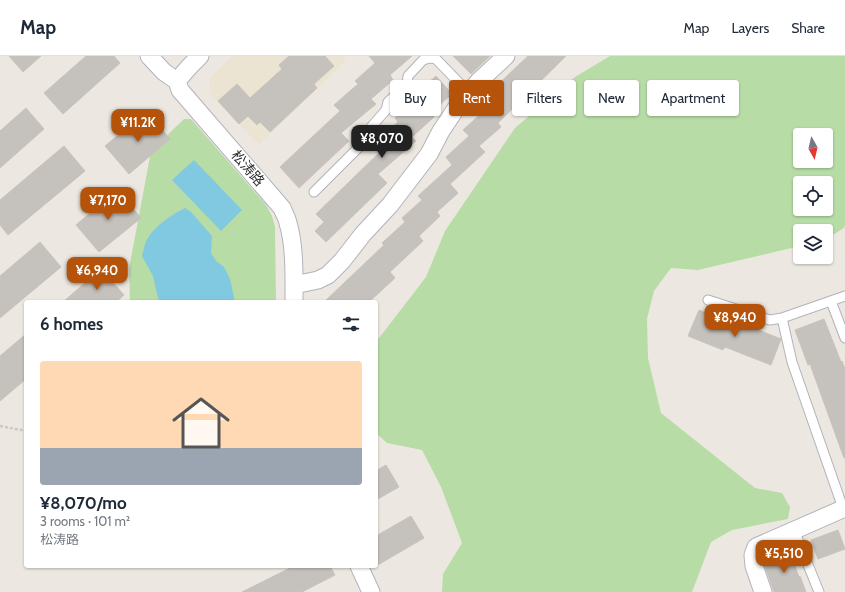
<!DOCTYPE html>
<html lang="en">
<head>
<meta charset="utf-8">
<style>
	:root { --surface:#fff; --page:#f2f2f3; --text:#1f2937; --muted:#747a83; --line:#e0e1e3; --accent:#b45309 }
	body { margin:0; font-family:Cabin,"Noto Sans SC",sans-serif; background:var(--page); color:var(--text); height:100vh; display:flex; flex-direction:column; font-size:15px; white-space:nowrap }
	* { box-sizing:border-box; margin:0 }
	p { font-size:13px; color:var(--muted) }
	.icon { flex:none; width:22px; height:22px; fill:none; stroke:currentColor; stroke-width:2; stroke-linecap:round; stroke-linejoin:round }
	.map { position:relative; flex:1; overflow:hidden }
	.details { position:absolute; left:24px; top:244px; width:354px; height:268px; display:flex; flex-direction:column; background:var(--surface); border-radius:4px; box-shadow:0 1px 3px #0004 }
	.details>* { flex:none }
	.hud { position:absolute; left:390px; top:24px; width:380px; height:36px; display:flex; gap:8px }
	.needle { width:26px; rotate:172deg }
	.controls { position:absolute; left:793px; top:72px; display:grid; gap:8px }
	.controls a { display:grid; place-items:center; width:40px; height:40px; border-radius:4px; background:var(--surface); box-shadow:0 1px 3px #0004; font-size:20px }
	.price { position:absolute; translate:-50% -34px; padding:0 9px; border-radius:8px; background:var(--accent); color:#fff; font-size:13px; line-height:26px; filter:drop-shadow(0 1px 2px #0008) }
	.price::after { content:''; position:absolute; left:50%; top:24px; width:12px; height:9px; margin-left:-6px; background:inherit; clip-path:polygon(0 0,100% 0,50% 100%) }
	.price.selected { background:#222; color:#fff }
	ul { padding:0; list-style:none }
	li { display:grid; align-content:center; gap:8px; height:212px; padding:0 16px }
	li span { display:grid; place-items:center; height:124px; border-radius:4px; color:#555 }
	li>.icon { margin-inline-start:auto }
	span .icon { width:72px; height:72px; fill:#fffc; stroke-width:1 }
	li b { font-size:17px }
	h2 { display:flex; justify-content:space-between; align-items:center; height:48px; padding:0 16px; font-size:17px }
	.tag { padding:0 14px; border-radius:4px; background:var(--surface); box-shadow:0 1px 3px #0004; font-size:14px; line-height:36px }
	.tag.selected { background:var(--accent); color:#fff }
	header { display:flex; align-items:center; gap:24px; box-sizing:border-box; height:56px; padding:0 20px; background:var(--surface); border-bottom:1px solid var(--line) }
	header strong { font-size:19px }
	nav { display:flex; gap:22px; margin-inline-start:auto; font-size:14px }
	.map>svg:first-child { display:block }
	.education { fill:#ece4d3 }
	.green { fill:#b7dca5; fill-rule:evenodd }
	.water { fill:#81c8e1 }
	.building { fill:#c5c1bd; stroke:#c8c3bb }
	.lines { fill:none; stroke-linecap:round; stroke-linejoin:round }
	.service-casing { stroke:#b1b3bb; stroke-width:11 }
	.minor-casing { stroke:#b1b3bb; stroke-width:19 }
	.path { stroke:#c8c8c8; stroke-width:2.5; stroke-dasharray:3 2; stroke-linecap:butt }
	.service { stroke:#fff; stroke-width:9 }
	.minor { stroke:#fff; stroke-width:17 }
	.labels { text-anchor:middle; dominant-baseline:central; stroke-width:3; stroke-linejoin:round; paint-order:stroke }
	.street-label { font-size:14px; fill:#2d2d2d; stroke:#fff }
</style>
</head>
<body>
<header>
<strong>Map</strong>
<nav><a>Map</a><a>Layers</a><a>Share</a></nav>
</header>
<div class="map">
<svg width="845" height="536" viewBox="0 0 845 536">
	<rect width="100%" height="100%" fill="#ece8e1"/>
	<path class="education" d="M232 0H342L346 5 259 89 210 38 209 23Z"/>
	<path class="green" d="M610 0H845V169L844 172 826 183V175H800V190L698 214 671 212 654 235 647 263 648 302 661 357 755 432 782 437 790 451 788 463 732 474 711 486 692 536H442L443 518 462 487 441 431 422 394 387 387 376 377V286L426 221 445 175 515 72 575 21ZM800 79H826V105H800ZM800 127H826V153H800Z
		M184 63H191L266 149 272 160 275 171 276 246H130L129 213 151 95Z"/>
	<path class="water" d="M194 104 242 154 221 175 172 124Z
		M185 152 191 156 212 180 211 197 216 205 224 211 230 223 235 246H160L158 242 153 220 142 200C143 196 144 192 145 188 151 172 171 159 185 152Z"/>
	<path class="building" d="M9 0H41L23 16Z
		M86 0H114L120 7 63 58 44 37Z
		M289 0H325L334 10 314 28 317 32 270 76 260 66 257 69 248 60 239 68 218 45 237 28 250 42 282 13 279 9Z
		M369 0H412L390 19 393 24 371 43 376 48 341 77 349 85 299 132 280 111 340 55 334 49 358 28 355 25 375 7Z
		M453 0H490L471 18Z
		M528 0H566L498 67 501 71 479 90 485 96 450 128 458 137 437 156 440 160 419 180 423 185 390 216 395 222 369 246H324L384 189 382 187 405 166 402 162 422 144 418 140 452 109 446 101 469 80 463 74 495 45 488 38Z
		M436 20 452 38 430 57 434 61 412 81 416 85 378 118 387 127 326 186 315 175 324 166 316 158 382 94 375 86 398 66 395 62 415 44 412 41Z
		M26 52 44 73 0 112V75Z
		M147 55 170 83 129 118 105 90Z
		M64 90 85 115 8 179 0 169V144Z
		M117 134 141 162 99 196 76 169Z
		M40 186 61 211 0 262V220Z
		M101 213 124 239 116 246H63Z
		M699 254 744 272 746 269 781 283 771 309 725 291 723 294 688 280Z
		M824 263 841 306 842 305 845 313V402H844L810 308 808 309 795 274Z
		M26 278V323L0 345V300Z
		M386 409 399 431 376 444V415Z
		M411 460 424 482 376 510V480Z
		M838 474 845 493 818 503 811 484Z
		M789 494 799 521 800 520 806 536H774L764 508 763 504Z
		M294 510H330L335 519 302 536H242Z"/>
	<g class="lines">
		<defs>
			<path id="service" d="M314 136 365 85V78L386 54 388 46 407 28 408 20 423 4 430 2 436 3 469 37
				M708 244 770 264 782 262 845 240
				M831 245 845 282
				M782 262 792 306 844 455
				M794 474 819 536"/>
			<path id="minor" d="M149 0 164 16 177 25
				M177 25 180 34 282 152C284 157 287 162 288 167 295 190 294 221 294 246
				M177 25 189 11 200 0
				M294 229 318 224 328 219 342 205 363 178 390 149 429 98 441 75 457 51 479 25 506 0
				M359 510 371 536
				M763 536 754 510 753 499 756 491 845 452"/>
		</defs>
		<use href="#service" class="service-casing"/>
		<use href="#minor" class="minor-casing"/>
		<path class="path" d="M0 370 26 375"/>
		<use href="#service" class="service"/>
		<use href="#minor" class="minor"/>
	</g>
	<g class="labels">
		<g class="street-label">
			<text transform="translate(248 112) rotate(49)">松涛路</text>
		</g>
	</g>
</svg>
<div class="controls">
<a><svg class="needle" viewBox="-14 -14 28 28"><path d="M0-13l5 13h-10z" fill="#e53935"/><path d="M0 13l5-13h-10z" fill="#747a83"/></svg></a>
<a><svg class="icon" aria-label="locate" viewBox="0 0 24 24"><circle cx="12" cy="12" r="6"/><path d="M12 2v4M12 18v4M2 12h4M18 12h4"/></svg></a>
<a><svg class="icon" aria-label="layers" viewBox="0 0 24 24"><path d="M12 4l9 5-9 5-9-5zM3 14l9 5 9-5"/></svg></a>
</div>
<b class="price" style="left:138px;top:87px">¥11.2K</b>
<b class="price selected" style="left:382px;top:103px">¥8,070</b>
<b class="price" style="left:108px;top:165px">¥7,170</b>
<b class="price" style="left:97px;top:235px">¥6,940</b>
<b class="price" style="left:735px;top:282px">¥8,940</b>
<b class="price" style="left:784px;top:518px">¥5,510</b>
<div class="hud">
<a class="tag">Buy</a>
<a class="tag selected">Rent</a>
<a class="tag">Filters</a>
<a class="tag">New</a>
<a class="tag">Apartment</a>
</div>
<section class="details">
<h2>6 homes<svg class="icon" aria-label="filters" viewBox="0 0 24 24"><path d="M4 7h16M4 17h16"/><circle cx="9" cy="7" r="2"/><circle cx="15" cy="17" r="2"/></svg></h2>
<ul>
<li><span style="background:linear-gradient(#ffd9b3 70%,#9aa5b1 0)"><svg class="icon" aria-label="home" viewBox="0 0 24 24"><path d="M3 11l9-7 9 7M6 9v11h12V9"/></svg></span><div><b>¥8,070/mo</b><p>3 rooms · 101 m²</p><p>松涛路</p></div></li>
</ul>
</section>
</div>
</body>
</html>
